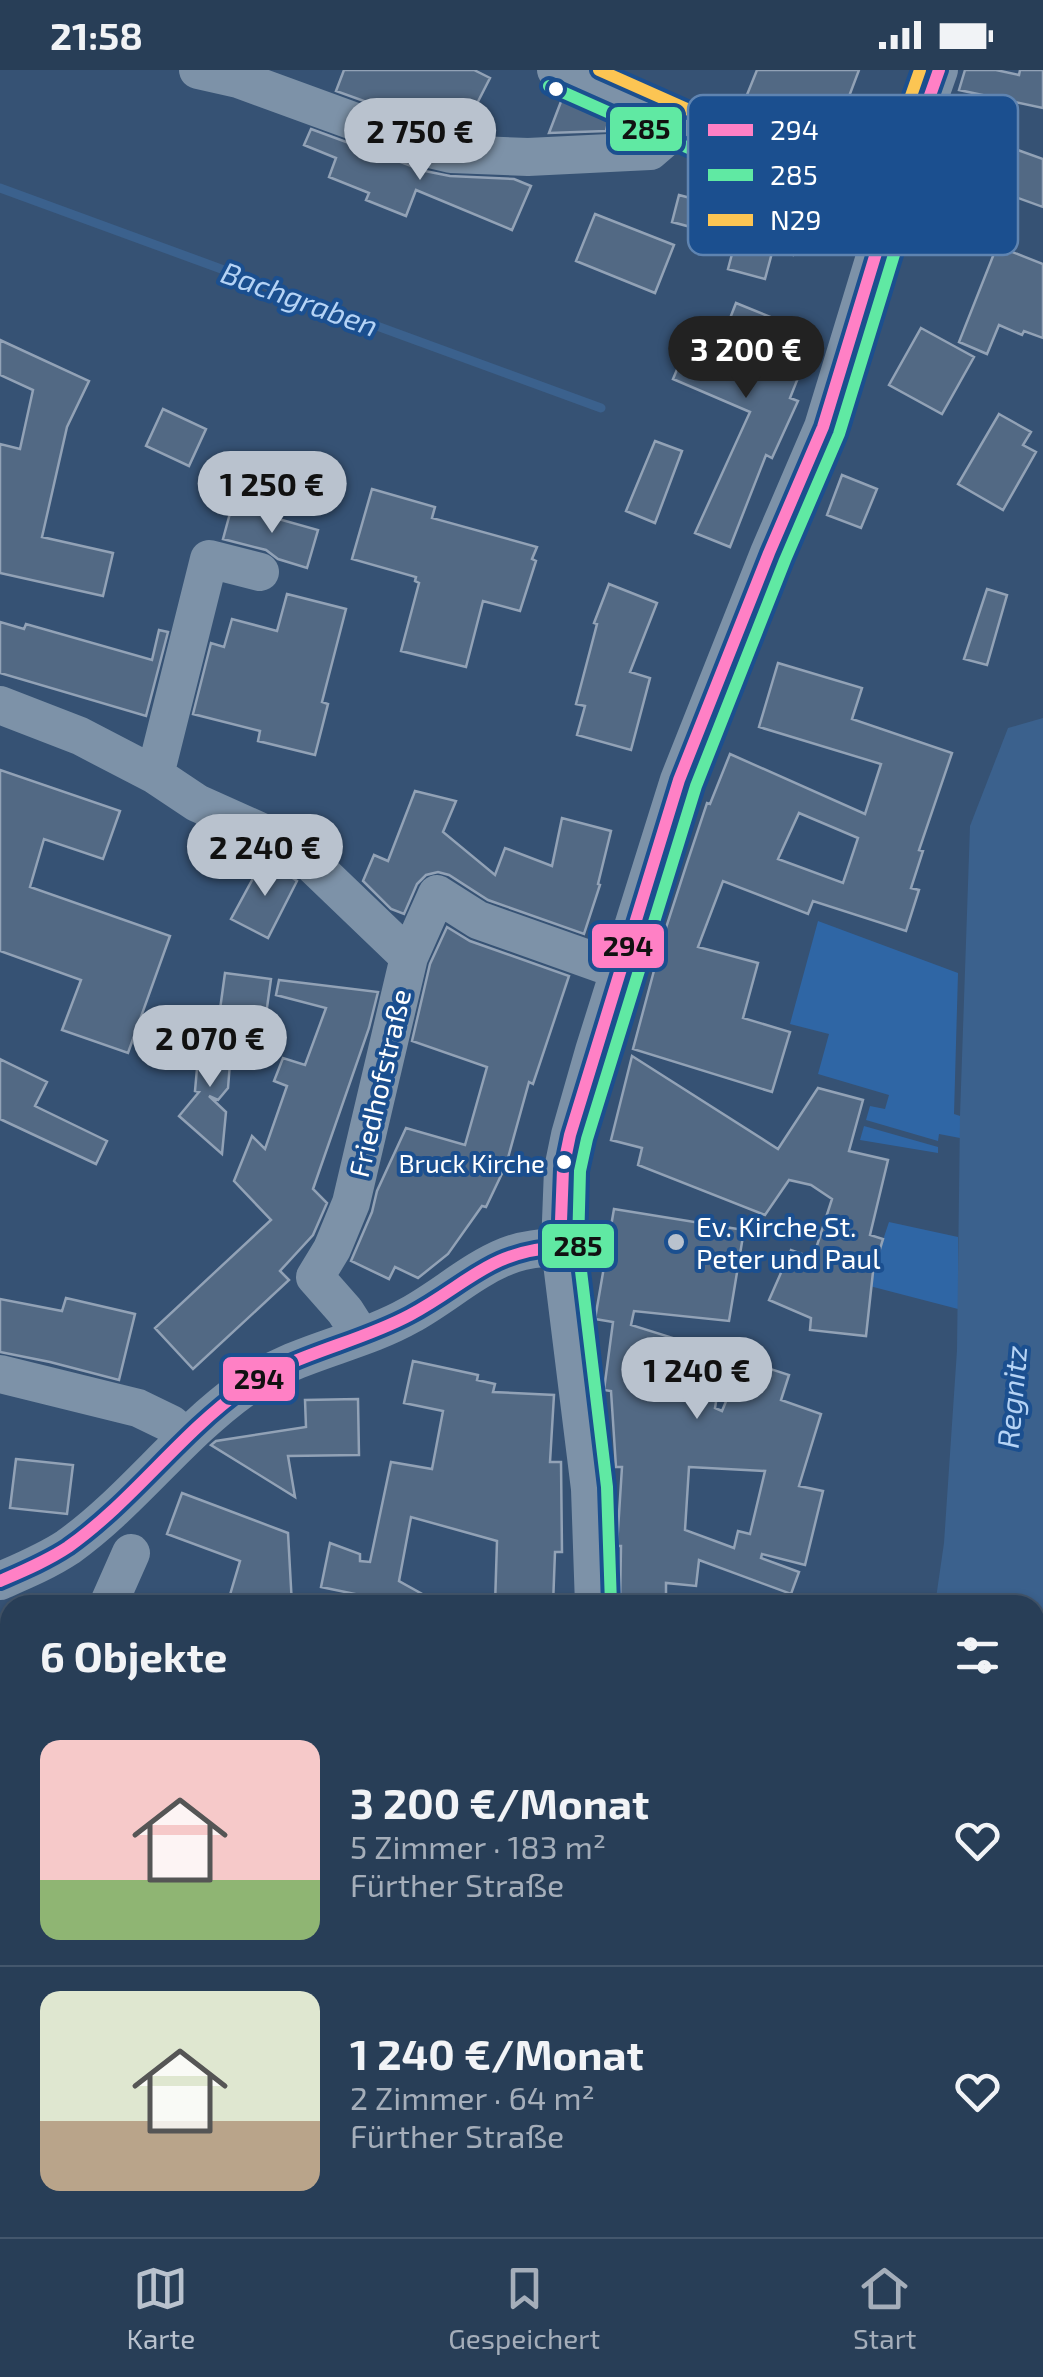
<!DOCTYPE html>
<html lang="de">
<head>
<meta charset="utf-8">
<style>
	:root { --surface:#283e57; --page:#30455d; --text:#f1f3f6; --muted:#a5aeba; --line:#44576d; --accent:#b9c2ce }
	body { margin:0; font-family:"Exo 2",sans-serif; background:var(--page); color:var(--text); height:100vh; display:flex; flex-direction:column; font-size:38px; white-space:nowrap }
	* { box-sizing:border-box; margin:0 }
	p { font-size:32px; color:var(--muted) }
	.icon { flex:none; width:55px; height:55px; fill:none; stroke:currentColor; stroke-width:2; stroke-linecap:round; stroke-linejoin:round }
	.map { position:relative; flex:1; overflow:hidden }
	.sheet { position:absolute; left:0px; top:1525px; width:1045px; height:642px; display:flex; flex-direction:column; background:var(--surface); border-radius:30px 30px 0 0; box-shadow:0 2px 8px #0004,0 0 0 2px var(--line) }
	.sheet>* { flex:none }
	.price { position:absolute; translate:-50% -85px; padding:0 22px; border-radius:35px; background:var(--accent); color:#111; font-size:32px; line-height:65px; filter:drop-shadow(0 2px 5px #0008) }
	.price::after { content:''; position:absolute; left:50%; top:60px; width:30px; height:22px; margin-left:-15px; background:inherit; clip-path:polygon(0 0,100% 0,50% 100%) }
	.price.on { background:#222; color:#fff }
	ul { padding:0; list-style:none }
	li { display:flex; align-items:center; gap:30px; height:250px; padding:0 40px }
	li+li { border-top:2px solid var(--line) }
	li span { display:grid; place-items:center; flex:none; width:280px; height:200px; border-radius:20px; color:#555 }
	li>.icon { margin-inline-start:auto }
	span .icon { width:120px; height:120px; fill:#fffc; stroke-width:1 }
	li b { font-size:42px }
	h2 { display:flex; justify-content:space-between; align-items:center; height:120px; padding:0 40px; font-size:42px }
	.status { display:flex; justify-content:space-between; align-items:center; height:70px; padding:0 50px; background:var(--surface); direction:ltr }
	.status svg { height:28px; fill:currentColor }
	.tab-bar { display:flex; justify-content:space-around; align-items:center; height:140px; border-top:2px solid var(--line); background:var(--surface); font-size:28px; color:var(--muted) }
	.tab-bar a { display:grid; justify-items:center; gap:5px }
	.tab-bar .on { color:var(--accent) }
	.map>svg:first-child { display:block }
	.green { fill:#2f66a5 }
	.water { fill:#3b618d }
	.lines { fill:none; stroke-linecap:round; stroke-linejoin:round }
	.stream { stroke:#3b618d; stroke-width:9 }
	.building { fill:#526984; stroke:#92a2b6; stroke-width:2.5; fill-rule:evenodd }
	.minor { stroke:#7d92a8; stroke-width:38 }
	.bus-1-casing { stroke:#1b4f8f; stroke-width:20 }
	.bus-2-casing { stroke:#1b4f8f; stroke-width:20 }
	.bus-3-casing { stroke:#1b4f8f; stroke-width:20 }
	.bus-1 { stroke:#ff80c5; stroke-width:12 }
	.bus-2 { stroke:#60e9a3; stroke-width:12 }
	.bus-3 { stroke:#fcc553; stroke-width:12 }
	.bus-dot { fill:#fff; stroke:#1b4f8f; stroke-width:4 }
	.poi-dot { fill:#b9c2ce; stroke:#1b4f8f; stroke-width:4 }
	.labels { text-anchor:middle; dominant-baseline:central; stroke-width:8; stroke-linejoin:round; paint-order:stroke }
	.bus-label { font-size:26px; fill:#fff; stroke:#1b4f8f; text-anchor:end }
	.street-label { font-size:28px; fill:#fff; stroke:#1b4f8f }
	.poi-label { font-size:28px; fill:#fff; stroke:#1b4f8f; text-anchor:start }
	.water-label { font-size:30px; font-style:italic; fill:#b5d3f5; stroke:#1b4f8f }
	.key { fill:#1b4f8f; stroke:#5f84b1; stroke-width:2.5 }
	.key-label { font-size:28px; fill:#fff }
	.line-badge { stroke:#1b4f8f; stroke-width:4 }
	.pale-badge-label { font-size:28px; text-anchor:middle; font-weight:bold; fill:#111 }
</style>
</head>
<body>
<div class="status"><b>21:58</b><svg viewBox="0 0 49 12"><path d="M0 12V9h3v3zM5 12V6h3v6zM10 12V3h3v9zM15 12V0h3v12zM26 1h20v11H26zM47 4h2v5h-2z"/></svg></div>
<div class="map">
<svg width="1043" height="2167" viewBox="0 0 1043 2167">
	<rect width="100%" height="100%" fill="#365274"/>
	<path class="green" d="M818 851 958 903 954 1044 960 1046V1068L939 1064 938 1071 866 1050 870 1036 885 1039 889 1025 818 1004 829 964 790 954Z
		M864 1056 938 1077V1083L860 1070Z
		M889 1152 958 1167V1239L808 1200 813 1188 871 1206Z"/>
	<path class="water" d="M1043 648V2136L1033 2167H749L753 2158H1035V1535H935L944 1473 957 1280 960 1046 970 756 1008 658Z"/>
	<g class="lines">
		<path class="stream" d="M0 118 601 338"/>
	</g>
	<path class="building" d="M344 0H474L490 8 463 61 436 57 336 21Z
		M757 0H859L848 29 880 42 860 91 798 66 794 76 736 52Z
		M965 0H996L1019 5 1020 0H1043V38L959 20Z
		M562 29 609 48 606 61 549 63Z
		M947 55 1043 89V137L932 97Z
		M311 59 425 101 450 106 514 109 531 116 512 160 416 120 406 146 366 130 369 123 329 107 336 88 304 75Z
		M679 125 801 157 793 185 773 179 765 209 728 199 736 169 672 152Z
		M595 144 674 175 655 223 576 191Z
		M997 176 1043 194V268L1024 261 1022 265 999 255 987 284 959 272Z
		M736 233 815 265 790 328 798 331 772 388 766 385 730 477 695 463 750 342 673 309 695 257 722 269Z
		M921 258 974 287 942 344 889 315Z
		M0 270 89 311 67 357 42 467 113 483 103 526 0 503V374L20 379 33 320 0 305Z
		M163 339 206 359 189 396 146 376Z
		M999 344 1031 362 1023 375 1036 382 1003 440 958 414Z
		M655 371 682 381 655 453 626 441Z
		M842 405 877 419 861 458 827 445Z
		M372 419 435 437 432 448 537 477 532 489 536 491 520 541 483 531 466 597 401 581 419 513 415 511 416 507 352 489Z
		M232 436 318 460 307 498 278 489 266 480 223 469Z
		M609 514 657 533 630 602 650 608 631 680 577 665 585 636 576 634 597 554 594 553Z
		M987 519 1007 525 987 595 964 589Z
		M287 524 346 539 322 632 328 634 315 685 258 671 260 661 193 644 211 573 224 577 232 549 277 561Z
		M0 552 24 559 26 554 152 590 159 560 168 562 146 646 0 603Z
		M778 593 862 618 852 649 952 683 919 780 923 781 911 818 919 820 906 861 813 831 808 844 723 811 698 877 758 893 743 948 790 962 772 1022 633 979 663 867 686 796 707 733 710 734 730 684 865 744 881 694 759 657ZM799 743 858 768 843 813 778 789Z
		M0 700 120 741 103 789 44 769 30 817 170 866 128 983 62 960 81 910 0 881Z
		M415 721 456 731 443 762 495 805 505 778 552 796 562 748 611 761 598 814 600 815 584 864 488 830 449 805 438 802 426 805 417 814 404 844 391 839 363 811 374 785 388 791Z
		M264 788 297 811 268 868 231 849Z
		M447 857 470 871 569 906 533 1014 529 1012 506 1095 486 1137 482 1136 448 1184 418 1208 395 1197 389 1209 351 1191 372 1142 377 1121 406 1058 465 1075 487 997 412 971 430 894Z
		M225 903 271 909 264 959 218 954Z
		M279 910 378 922 369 958 313 1119 327 1133 313 1165 280 1201 289 1210 193 1299 155 1258 271 1150 234 1111 252 1066 265 1079 287 1016 274 1011 283 988 305 995 326 938 276 925Z
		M200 965 232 968 228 1018 218 1030 209 1026 226 1042 222 1084 179 1046 199 1022 195 1021Z
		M632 986 778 1079 818 1018 863 1030 849 1081 888 1090 870 1165 883 1169 873 1202 866 1266 810 1260 811 1248 769 1230 791 1180 813 1188 832 1129 811 1115 789 1110 765 1145 638 1095 642 1078 611 1070Z
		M0 989 47 1012 35 1036 107 1071 96 1094 0 1049Z
		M614 1139 744 1160 729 1251 634 1241 631 1255 724 1284 715 1338 722 1341 742 1293H752L789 1305 781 1330 821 1344 799 1416 823 1421 805 1495 762 1484 761 1488 799 1502 791 1524 699 1490 696 1516 666 1513V1535H620L621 1476H617L622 1397H616L611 1321 604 1320 613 1252 595 1249ZM689 1397 765 1401 750 1464 738 1461 734 1478 685 1460Z
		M66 1228 135 1244 119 1310 50 1292 0 1282V1229L62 1241Z
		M413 1291 478 1305 477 1310 495 1314 493 1322 554 1325 550 1392H561L562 1482H555L553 1535H495L497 1471 411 1447 399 1511 442 1535H408L321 1517 330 1473 360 1484V1491L370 1492 391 1392 432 1399 443 1341 404 1333Z
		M358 1329 359 1385 288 1386 295 1427 211 1375 216 1371 306 1357 305 1330Z
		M16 1389 73 1395 67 1444 10 1438Z
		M182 1423 288 1463 292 1535H227L240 1491 167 1464Z"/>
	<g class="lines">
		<path class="minor" d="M198 0 238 9 430 79 451 84 528 87 650 81 679 56
			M556 0 887 147
			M0 635 80 666 155 705 197 733 275 768 310 792 409 887
			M155 705 209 489 260 502
			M361 1266 345 1241 315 1207 332 1179 351 1133 409 887 437 824 478 850 619 900
			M0 1304 138 1338 171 1354 186 1367
			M0 1511C23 1501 47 1491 68 1477 132 1431 179 1365 243 1319 293 1282 357 1275 410 1245 443 1227 472 1200 507 1186 524 1179 542 1178 560 1177
			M108 1535 131 1483
			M594 1535 590 1419 560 1177 563 1099 570 1065 594 981 679 710 769 483 823 357 887 147 939 0
			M0 1662 10 1659
			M0 1712 6 1761 0 1856
			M234 2158 252 2167
			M310 2167 313 2158
			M578 2167 580 2158"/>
		<defs>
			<path id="bus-1" d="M560 1177 563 1099 570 1065 679 710 769 483 823 357 887 147 939 0
				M0 1511C23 1501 47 1491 68 1477 133 1431 179 1365 243 1319 294 1283 356 1274 410 1245 468 1214 489 1181 560 1177"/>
			<path id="bus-2" d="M549 16 880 163
				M611 1534 607 1417 578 1176 580 1101 587 1069 696 716 785 490 839 364 904 152"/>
			<path id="bus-3" d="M599 0 894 131
				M871 141 920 0"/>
		</defs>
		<use href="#bus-1" class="bus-1-casing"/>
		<use href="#bus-2" class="bus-2-casing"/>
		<use href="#bus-3" class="bus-3-casing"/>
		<use href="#bus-1" class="bus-1"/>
		<use href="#bus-2" class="bus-2"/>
		<use href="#bus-3" class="bus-3"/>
	</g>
	<g class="bus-dot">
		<circle cx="556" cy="19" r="9"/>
		<circle cx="564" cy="1092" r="9"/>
	</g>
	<circle class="poi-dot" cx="676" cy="1172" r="10"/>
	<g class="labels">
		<g class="bus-label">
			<text x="545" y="1092">Bruck Kirche</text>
		</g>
		<g class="street-label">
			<text transform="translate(379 1013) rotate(-77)">Friedhofstraße</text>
		</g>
		<g class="poi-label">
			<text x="696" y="1156">Ev. Kirche St.<tspan x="696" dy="32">Peter und Paul</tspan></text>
		</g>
		<g class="water-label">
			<text transform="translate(300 228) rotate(20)">Bachgraben</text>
			<text transform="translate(1011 1327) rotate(-85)">Regnitz</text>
		</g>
	</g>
	<rect x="688" y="25" width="330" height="160" rx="15" class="key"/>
	<rect x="708" y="54" width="45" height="12" fill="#ff80c5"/>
	<rect x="708" y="99" width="45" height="12" fill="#60e9a3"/>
	<rect x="708" y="144" width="45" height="12" fill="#fcc553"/>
	<g class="key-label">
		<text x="770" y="70">294</text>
		<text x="770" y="115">285</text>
		<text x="770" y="160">N29</text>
	</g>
	<g class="line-badge">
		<rect x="608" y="35" width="76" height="48" rx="10" fill="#60e9a3"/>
		<rect x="590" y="852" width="76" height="48" rx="10" fill="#ff80c5"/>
		<rect x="540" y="1152" width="76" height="48" rx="10" fill="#60e9a3"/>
		<rect x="221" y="1285" width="76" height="48" rx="10" fill="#ff80c5"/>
	</g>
	<g class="pale-badge-label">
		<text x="646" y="69">285</text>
		<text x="628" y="886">294</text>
		<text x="578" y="1186">285</text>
		<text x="259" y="1319">294</text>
	</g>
</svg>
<b class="price" style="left:420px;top:113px">2 750 €</b>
<b class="price on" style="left:746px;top:331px">3 200 €</b>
<b class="price" style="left:272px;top:466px">1 250 €</b>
<b class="price" style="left:265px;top:829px">2 240 €</b>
<b class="price" style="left:210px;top:1020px">2 070 €</b>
<b class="price" style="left:697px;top:1352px">1 240 €</b>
<section class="sheet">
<h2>6 Objekte<svg class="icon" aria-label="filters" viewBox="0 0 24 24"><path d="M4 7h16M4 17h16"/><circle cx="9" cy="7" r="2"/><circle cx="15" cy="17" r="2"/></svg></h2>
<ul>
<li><span style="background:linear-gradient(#f6c9c9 70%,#8fb573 0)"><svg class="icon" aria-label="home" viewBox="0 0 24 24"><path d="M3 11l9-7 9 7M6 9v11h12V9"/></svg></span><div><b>3 200 €/Monat</b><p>5 Zimmer · 183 m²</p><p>Fürther Straße</p></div><svg class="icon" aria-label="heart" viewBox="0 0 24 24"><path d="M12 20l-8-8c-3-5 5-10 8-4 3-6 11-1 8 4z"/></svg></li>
<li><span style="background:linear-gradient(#dfe7d0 65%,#b9a48a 0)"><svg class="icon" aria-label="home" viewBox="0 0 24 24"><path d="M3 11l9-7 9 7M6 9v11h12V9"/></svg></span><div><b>1 240 €/Monat</b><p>2 Zimmer · 64 m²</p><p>Fürther Straße</p></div><svg class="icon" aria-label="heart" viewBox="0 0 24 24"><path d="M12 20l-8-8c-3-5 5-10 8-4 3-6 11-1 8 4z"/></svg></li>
</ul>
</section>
</div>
<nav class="tab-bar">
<a class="on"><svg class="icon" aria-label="map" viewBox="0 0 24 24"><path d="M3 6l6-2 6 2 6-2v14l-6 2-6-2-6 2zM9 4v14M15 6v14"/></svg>Karte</a>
<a><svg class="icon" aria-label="saved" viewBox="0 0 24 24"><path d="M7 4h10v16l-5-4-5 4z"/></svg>Gespeichert</a>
<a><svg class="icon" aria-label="home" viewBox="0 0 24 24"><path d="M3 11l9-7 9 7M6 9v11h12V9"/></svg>Start</a>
</nav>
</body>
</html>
